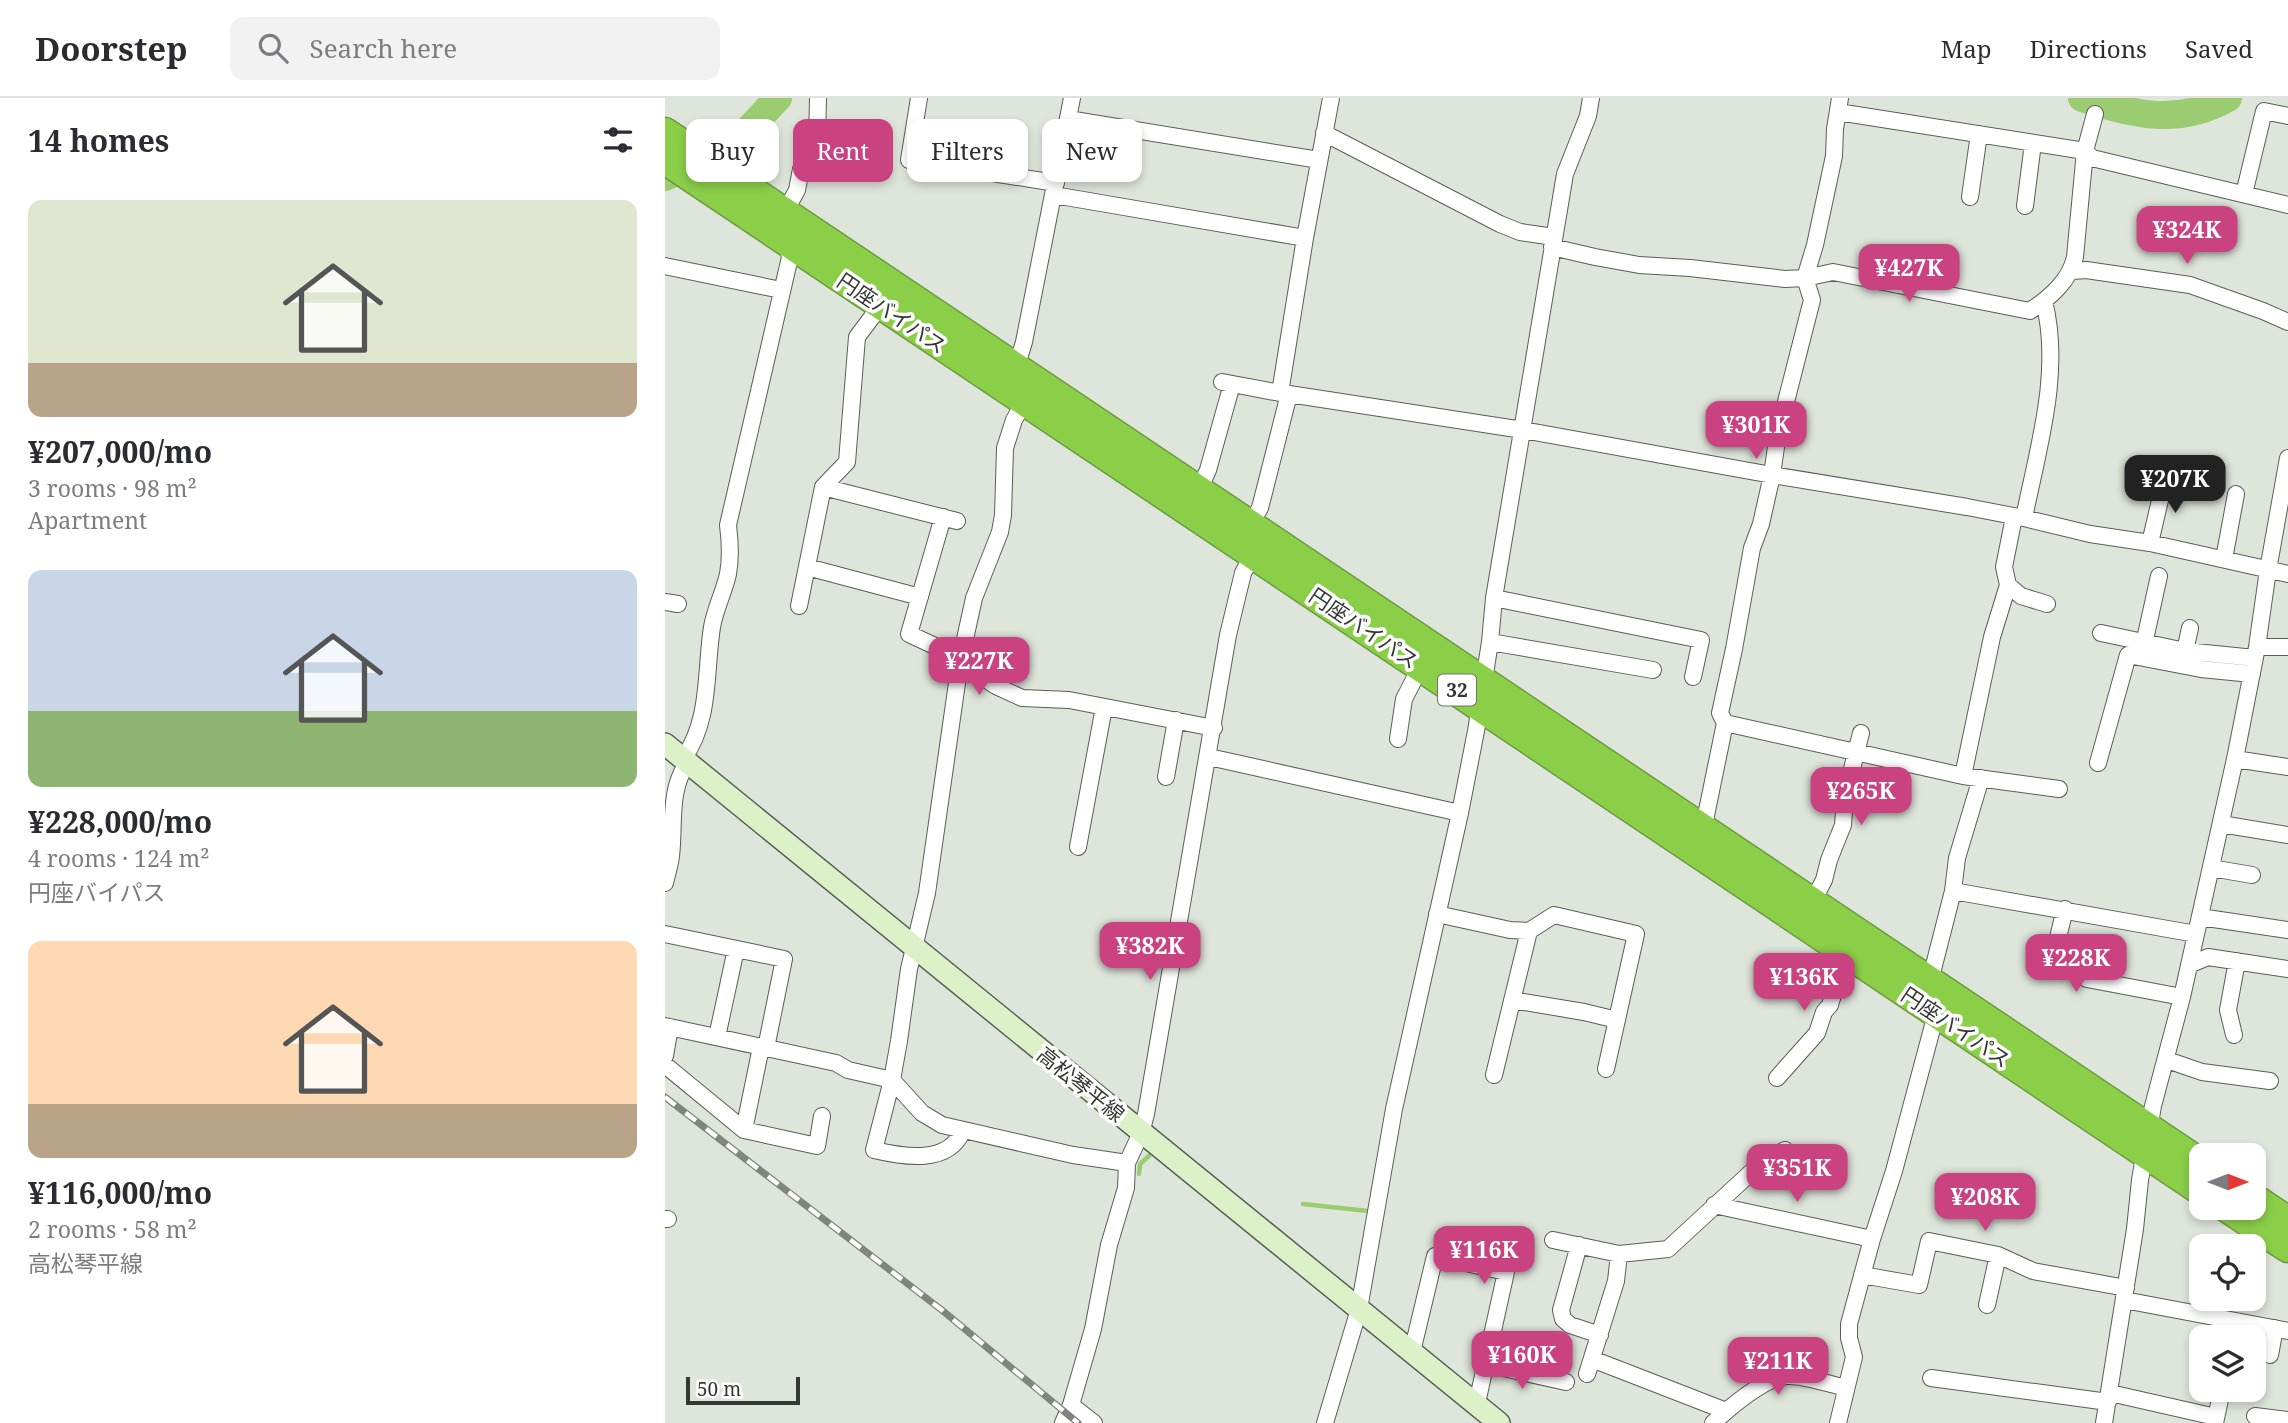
<!DOCTYPE html>
<html lang="en">
<head>
<meta charset="utf-8">
<style>
	:root { --surface:#fff; --page:#f2f2f3; --text:#2b2b33; --muted:#7c7c81; --line:#e1e1e2; --accent:#ca4280 }
	body { margin:0; font-family:"Noto Serif","Noto Sans JP",serif; background:var(--page); color:var(--text); height:100vh; display:flex; flex-direction:column; font-size:26px; white-space:nowrap }
	* { box-sizing:border-box; margin:0 }
	p { font-size:23px; color:var(--muted) }
	.icon { flex:none; width:38px; height:38px; fill:none; stroke:currentColor; stroke-width:2; stroke-linecap:round; stroke-linejoin:round }
	.map { position:relative; flex:1; overflow:hidden }
	.details { display:flex; flex-direction:column; background:var(--surface); width:665px }
	.details>* { flex:none }
	.top-card { position:absolute; left:21px; top:21px; width:665px; height:63px; display:flex; gap:14px }
	.needle { width:46px; rotate:90deg }
	.fabs { position:absolute; left:1524px; top:1045px; display:grid; gap:14px }
	.fabs a { display:grid; place-items:center; width:77px; height:77px; border-radius:14px; background:var(--surface); box-shadow:0 4px 10px #0003; font-size:35px }
	.scale { position:absolute; left:21px; bottom:18px; width:114px; box-sizing:border-box; padding-left:7px; border:4px solid #343733; border-top:0; font-size:19px; line-height:24px; white-space:nowrap; color:#343733; -webkit-text-stroke:5px #fff; paint-order:stroke }
	.price { position:absolute; translate:-50% -60px; padding:0 16px; border-radius:14px; background:var(--accent); color:#fff; font-size:23px; line-height:46px; filter:drop-shadow(0 2px 4px #0008) }
	.price::after { content:''; position:absolute; left:50%; top:42px; width:21px; height:16px; margin-left:-10px; background:inherit; clip-path:polygon(0 0,100% 0,50% 100%) }
	.price.selected { background:#222; color:#fff }
	ul { padding:0; list-style:none }
	li { display:grid; align-content:center; gap:14px; height:371px; padding:0 28px }
	li span { display:grid; place-items:center; height:217px; border-radius:14px; color:#555 }
	li>.icon { margin-inline-start:auto }
	span .icon { width:126px; height:126px; fill:#fffc; stroke-width:1 }
	li b { font-size:30px }
	h2 { display:flex; justify-content:space-between; align-items:center; height:84px; padding:0 28px; font-size:30px }
	.chip { padding:0 24px; border-radius:14px; background:var(--surface); box-shadow:0 4px 10px #0003; font-size:24px; line-height:63px }
	.chip.selected { background:var(--accent); color:#fff }
	header { display:flex; align-items:center; gap:42px; box-sizing:border-box; height:98px; padding:0 35px; background:var(--surface); border-bottom:2px solid var(--line) }
	header strong { font-size:33px }
	nav { display:flex; gap:38px; margin-inline-start:auto; font-size:24px }
	.search { width:490px; height:63px; background:var(--page); display:flex; align-items:center; gap:18px; box-sizing:border-box; padding:0 24px; border-radius:14px; color:var(--muted); font-size:26px }
	main { display:flex; flex:1; min-height:0 }
	.map>svg:first-child { display:block }
	.lines { fill:none; stroke-linecap:round; stroke-linejoin:round }
	.stream { stroke:#9bcc72; stroke-width:4.5 }
	.river { stroke:#9bcc72; stroke-width:28 }
	.street-casing { stroke:#5a5f56; stroke-width:18 }
	.secondary-casing { stroke:#5a5f56; stroke-width:24 }
	.highway-casing { stroke:#6d9a41; stroke-width:31 }
	.street { stroke:#fff; stroke-width:16 }
	.secondary { stroke:#dcf1c8; stroke-width:21 }
	.highway { stroke:#8bcf49; stroke-width:28 }
	.rail-casing { stroke:#80857e; stroke-width:7 }
	.rail { stroke:#fff; stroke-width:4.5; stroke-dasharray:13; stroke-linecap:butt }
	.labels { text-anchor:middle; dominant-baseline:central; stroke-width:7; stroke-linejoin:round; paint-order:stroke }
	.shield { fill:#fff; stroke:#717370; stroke-width:2 }
	.shield-label { font-size:19px; font-weight:bold; fill:#343733 }
	.street-label { font-size:21px; fill:#343733; stroke:#fff }
</style>
</head>
<body>
<header>
<strong>Doorstep</strong>
<div class="search"><svg class="icon" aria-label="search" viewBox="0 0 24 24"><circle cx="10" cy="10" r="6"/><path d="M15 15l6 6"/></svg>Search here</div>
<nav><a>Map</a><a>Directions</a><a>Saved</a></nav>
</header>
<main>
<section class="details">
<h2>14 homes<svg class="icon" aria-label="filters" viewBox="0 0 24 24"><path d="M4 7h16M4 17h16"/><circle cx="9" cy="7" r="2"/><circle cx="15" cy="17" r="2"/></svg></h2>
<ul>
<li><span style="background:linear-gradient(#dfe7d0 75%,#b9a48a 0)"><svg class="icon" aria-label="home" viewBox="0 0 24 24"><path d="M3 11l9-7 9 7M6 9v11h12V9"/></svg></span><div><b>¥207,000/mo</b><p>3 rooms · 98 m²</p><p>Apartment</p></div></li>
<li><span style="background:linear-gradient(#c9d6e8 65%,#8fb573 0)"><svg class="icon" aria-label="home" viewBox="0 0 24 24"><path d="M3 11l9-7 9 7M6 9v11h12V9"/></svg></span><div><b>¥228,000/mo</b><p>4 rooms · 124 m²</p><p>円座バイパス</p></div></li>
<li><span style="background:linear-gradient(#ffd9b3 75%,#b9a48a 0)"><svg class="icon" aria-label="home" viewBox="0 0 24 24"><path d="M3 11l9-7 9 7M6 9v11h12V9"/></svg></span><div><b>¥116,000/mo</b><p>2 rooms · 58 m²</p><p>高松琴平線</p></div></li>
</ul>
</section>
<div class="map">
<svg width="1623" height="1325" viewBox="0 0 1623 1325">
	<rect width="100%" height="100%" fill="#dee5da"/>
	<g class="lines">
		<path class="stream" d="M474 1076 475 1066 484 1058
			M638 1106 703 1113"/>
		<path class="river" d="M1417 0C1469 17 1513 28 1563 0
			M0 79 68 48 113 0"/>
		<defs>
			<path id="street" d="M254 0 244 62 391 85
				M1173 14 1420 53 1427 60 1623 107
				M403 21 654 62
				M659 35 835 126 855 134 889 139
				M1579 96 1599 13 1623 18
				M389 97 640 140
				M1305 99 1314 36
				M1360 108 1368 45
				M120 114 132 92 136 71 147 55 152 43 153 0
				M887 149 930 159 974 167 1025 170 1120 181 1140 180 1168 174 1365 213C1384 200 1405 183 1410 159L1420 53 1430 16
				M0 168 116 192
				M1407 173 1421 172 1525 187 1598 213 1623 224
				M351 270 359 244 407 0
				M557 284 615 295
				M624 296 858 332 1107 377 1302 409 1359 420 1425 436 1485 445 1623 476
				M158 389 292 423
				M534 392 543 372 567 286
				M278 419 244 536 272 549 331 588 357 600 404 602 549 630
				M1359 420C1373 350 1397 274 1379 203
				M585 426 595 410 624 296 615 295 640 140 666 0
				M1485 445 1500 381
				M1559 461 1571 396
				M142 469 255 499
				M1343 487 1356 498 1382 506
				M829 500 1036 542 1028 579
				M0 504 13 506
				M134 508 158 389 182 364 192 239 216 207
				M1436 535 1520 553 1590 560
				M825 544 988 572
				M1479 546 1494 478
				M1592 549H1623
				M1520 553 1525 530
				M1060 625 1298 678 1394 691
				M733 641 739 601 756 568
				M544 659 795 715
				M18 661C46 622 40 574 47 529 50 511 59 494 63 476 66 460 65 443 63 427L125 159 121 143
				M1570 661 1623 669
				M1433 665 1463 557 1536 571 1587 576
				M1298 678 1327 539 1343 487 1339 469 1349 419
				M501 679 511 622
				M1556 726 1623 737
				M1038 732 1060 625 1055 615 1069 551 1087 450 1096 426 1107 377 1113 335 1147 202 1140 180 1150 147 1169 58 1170 31 1175 0
				M413 749 439 609
				M1546 770 1587 777
				M0 785C2 776 5 767 6 758 10 726 3 692 23 664
				M1288 793 1531 836
				M1147 805 1159 782 1164 762 1178 727 1180 699 1196 635
				M1400 811 1391 848 1408 861 1422 881 1517 899
				M772 816 845 832 864 833 889 817 971 836 941 971
				M1535 819 1623 832
				M0 836 119 861 101 950
				M1524 867 1543 859 1623 871
				M1265 883 1288 793 1292 760 1316 680
				M847 902 919 914 952 922
				M0 928 171 965 183 972 227 982 257 1015 277 1027 408 1057 462 1065
				M1569 937 1563 912 1572 863
				M52 939 71 851
				M0 958 5 929
				M1502 962 1537 974 1605 983
				M0 967 79 1032 152 1048 157 1018
				M829 977 864 833
				M1112 980 1152 935 1159 914 1165 907 1173 880V851
				M79 1032 96 949
				M298 1032C284 1067 239 1059 209 1052L227 982 234 943 244 871 262 795 295 564 309 500 335 434 338 417 340 350 349 322 359 304
				M1049 1107 1207 1141
				M0 1121H3
				M888 1142 954 1156 1003 1151 1094 1067 1120 1052
				M914 1147 896 1212 898 1221 905 1227 935 1237
				M1197 1177 1254 1187 1264 1143 1333 1157 1368 1173 1461 1190
				M1459 1202 1623 1233
				M1322 1207 1333 1157
				M747 1254 770 1158 841 1174 812 1305
				M1605 1257 1610 1230
				M927 1261 1061 1313
				M820 1266 901 1284
				M922 1276 951 1183 954 1156
				M1266 1280 1443 1304
				M1445 1295 1551 1319
				M406 1307 429 1325
				M1590 1318 1623 1322
				M398 1325 406 1307 428 1231 444 1147 461 1090 462 1065 476 1035 481 1016 563 537 578 475 588 456
				M660 1325 694 1211 729 1011 795 715 811 633 825 544 829 500 900 76 923 18 926 0
				M1048 1325C1064 1310 1100 1279 1122 1278 1138 1277 1164 1286 1181 1290
				M1173 1325 1189 1259 1184 1240V1226L1207 1141 1229 1073 1271 916
				M1439 1325 1470 1131 1475 1082 1488 1008 1517 899 1570 661 1592 549 1603 472 1623 360
				M1550 1325 1557 1292"/>
			<path id="secondary" d="M0 646 834 1325"/>
			<path id="highway" d="M0 34 1536 1065
				M0 62C512 405 1023 750 1536 1093
				M1589 1100 1623 1123
				M1562 1110 1623 1150"/>
		</defs>
		<use href="#street" class="street-casing"/>
		<use href="#secondary" class="secondary-casing"/>
		<use href="#highway" class="highway-casing"/>
		<use href="#street" class="street"/>
		<use href="#secondary" class="secondary"/>
		<use href="#highway" class="highway"/>
		<defs>
			<path id="rail" d="M0 999 278 1213 413 1325"/>
		</defs>
		<use href="#rail" class="rail-casing"/>
		<use href="#rail" class="rail"/>
	</g>
	<g class="labels">
		<rect class="shield" x="773" y="576.5" width="38" height="31" rx="5"/>
		<g class="shield-label">
			<text x="792" y="592">32</text>
		</g>
		<g class="street-label">
			<text transform="translate(227 215) rotate(34)">円座バイパス</text>
			<text transform="translate(699 530) rotate(34)">円座バイパス</text>
			<text transform="translate(1291 929) rotate(34)">円座バイパス</text>
			<text transform="translate(416 986) rotate(39)">高松琴平線</text>
		</g>
	</g>
</svg>
<div class="fabs">
<a><svg class="needle" viewBox="-14 -14 28 28"><path d="M0-13l5 13h-10z" fill="#e53935"/><path d="M0 13l5-13h-10z" fill="#7c7c81"/></svg></a>
<a><svg class="icon" aria-label="locate" viewBox="0 0 24 24"><circle cx="12" cy="12" r="6"/><path d="M12 2v4M12 18v4M2 12h4M18 12h4"/></svg></a>
<a><svg class="icon" aria-label="layers" viewBox="0 0 24 24"><path d="M12 4l9 5-9 5-9-5zM3 14l9 5 9-5"/></svg></a>
</div>
<div class="scale">50 m</div>
<b class="price" style="left:1522px;top:168px">¥324K</b>
<b class="price" style="left:1244px;top:206px">¥427K</b>
<b class="price" style="left:1091px;top:363px">¥301K</b>
<b class="price selected" style="left:1510px;top:417px">¥207K</b>
<b class="price" style="left:314px;top:599px">¥227K</b>
<b class="price" style="left:1196px;top:729px">¥265K</b>
<b class="price" style="left:485px;top:884px">¥382K</b>
<b class="price" style="left:1411px;top:896px">¥228K</b>
<b class="price" style="left:1139px;top:915px">¥136K</b>
<b class="price" style="left:1132px;top:1106px">¥351K</b>
<b class="price" style="left:1320px;top:1135px">¥208K</b>
<b class="price" style="left:819px;top:1188px">¥116K</b>
<b class="price" style="left:857px;top:1293px">¥160K</b>
<b class="price" style="left:1113px;top:1299px">¥211K</b>
<div class="top-card">
<a class="chip">Buy</a>
<a class="chip selected">Rent</a>
<a class="chip">Filters</a>
<a class="chip">New</a>
</div>
</div>
</main>
</body>
</html>
